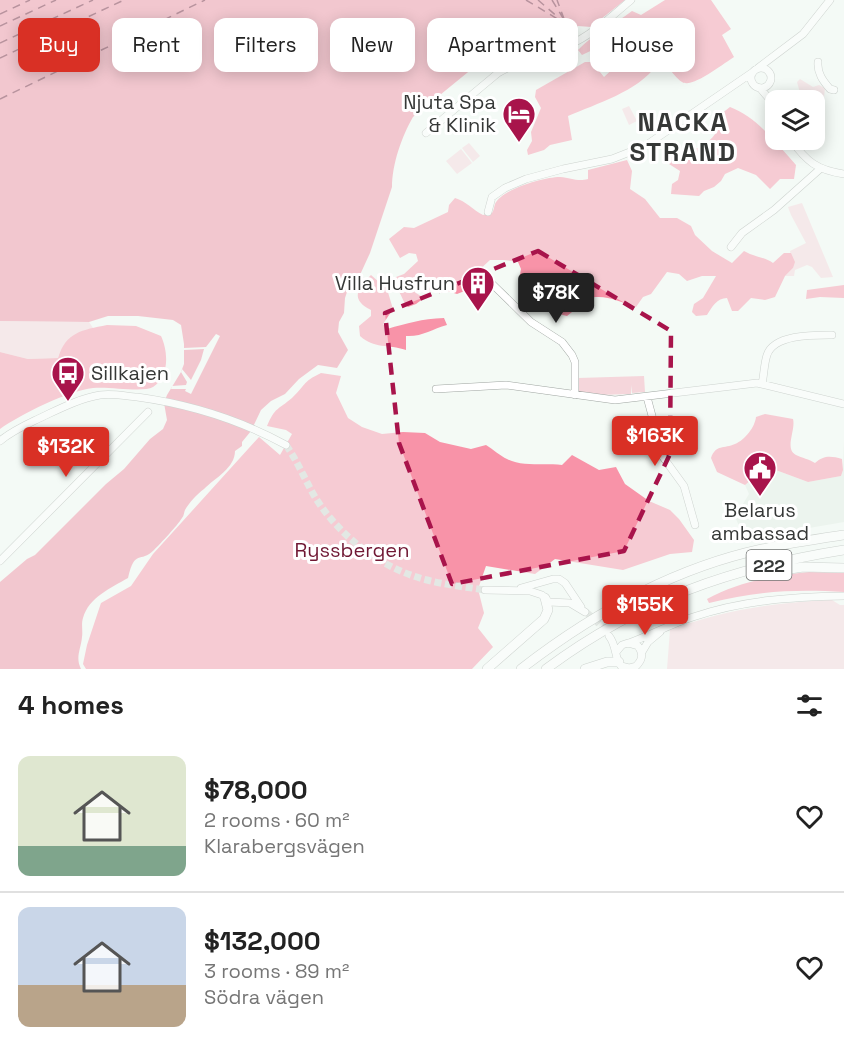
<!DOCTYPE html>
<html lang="en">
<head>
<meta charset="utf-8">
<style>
	:root { --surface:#fff; --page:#f2f2f2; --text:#222; --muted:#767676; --line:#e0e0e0; --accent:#d93025 }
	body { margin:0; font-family:"Space Grotesk",sans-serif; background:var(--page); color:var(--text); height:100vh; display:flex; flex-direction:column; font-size:22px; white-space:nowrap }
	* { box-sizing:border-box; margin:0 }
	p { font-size:20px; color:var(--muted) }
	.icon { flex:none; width:33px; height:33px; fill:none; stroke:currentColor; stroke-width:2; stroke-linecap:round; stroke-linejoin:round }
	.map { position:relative; height:669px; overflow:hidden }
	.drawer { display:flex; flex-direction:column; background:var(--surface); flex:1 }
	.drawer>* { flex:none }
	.banner { position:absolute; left:18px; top:18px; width:808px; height:54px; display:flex; gap:12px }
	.controls { position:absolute; left:765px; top:90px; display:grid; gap:12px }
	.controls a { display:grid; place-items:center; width:60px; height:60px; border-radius:12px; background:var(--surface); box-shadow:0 3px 15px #0003; font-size:30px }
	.price { position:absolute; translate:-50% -51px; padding:0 14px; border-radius:6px; background:var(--accent); color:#fff; font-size:20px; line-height:39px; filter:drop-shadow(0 2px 3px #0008) }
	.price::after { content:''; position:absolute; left:50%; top:36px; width:18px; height:14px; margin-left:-9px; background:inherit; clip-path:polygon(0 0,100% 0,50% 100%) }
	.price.active { background:#222; color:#fff }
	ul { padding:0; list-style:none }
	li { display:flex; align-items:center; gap:18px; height:150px; padding:0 18px }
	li+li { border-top:2px solid var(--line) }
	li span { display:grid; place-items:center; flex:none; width:168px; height:120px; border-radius:12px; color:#555 }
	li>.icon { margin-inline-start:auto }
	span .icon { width:72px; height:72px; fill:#fffc; stroke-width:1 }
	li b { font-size:26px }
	h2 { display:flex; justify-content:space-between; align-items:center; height:72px; padding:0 18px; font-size:26px }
	.chip { padding:0 21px; border-radius:12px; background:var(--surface); box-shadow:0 3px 15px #0003; font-size:21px; line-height:54px }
	.chip.active { background:var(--accent); color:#fff }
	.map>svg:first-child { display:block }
	.built { fill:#e2eee4 }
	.green { fill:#f5d6db }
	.forest { fill:#f893a8 }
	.water { fill:#f08ba1 }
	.pier { fill:#f4faf5 }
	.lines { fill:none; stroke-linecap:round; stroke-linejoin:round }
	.ferry { stroke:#6f1733; stroke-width:1.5; stroke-dasharray:8 6; stroke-linecap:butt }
	.minor-tunnel { stroke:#ced3cf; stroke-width:7; stroke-dasharray:7 3.5; stroke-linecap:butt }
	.minor-casing { stroke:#9fa5a1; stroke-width:8 }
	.highway-casing { stroke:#9fa5a1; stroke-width:10 }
	.minor { stroke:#fff; stroke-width:7 }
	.highway { stroke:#fff; stroke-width:9 }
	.marked { fill:none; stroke:#a8144b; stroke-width:4.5; stroke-dasharray:12 8; stroke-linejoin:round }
	.labels { text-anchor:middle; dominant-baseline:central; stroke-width:6; stroke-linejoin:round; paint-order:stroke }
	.shield { fill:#fff; stroke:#727473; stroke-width:1.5 }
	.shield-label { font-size:18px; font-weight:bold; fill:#363837 }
	.poi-label { font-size:20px; fill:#363837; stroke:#fff; text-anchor:end }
	.park-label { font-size:20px; fill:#701834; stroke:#fff }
	.district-label { font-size:26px; font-weight:bold; letter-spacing:1.5px; fill:#363837; stroke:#fff }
</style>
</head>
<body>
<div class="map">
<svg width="844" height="669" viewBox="0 0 844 669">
	<rect width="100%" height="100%" fill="#f4faf5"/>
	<path class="built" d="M844 441V522L774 534 747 543 735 517 749 494 745 485 756 476 773 469 808 482 841 476 843 470Z"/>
	<path class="green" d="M800 79 813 87 819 85 825 88 822 116 815 115 814 100H802L797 82Z
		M629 106 637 121 629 125 622 109Z
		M469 143 480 156 473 162 462 148Z
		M461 149 472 163 457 174 446 161Z
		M802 203 833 277 821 278 812 267 807 265 795 270 794 276H785L793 268 790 251 806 243 791 215 788 207Z
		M0 321 89 322 93 328C77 333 63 340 58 358L28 359 0 352Z
		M644 376 645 392 632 393 631 385V394L599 395 579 392 578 378Z
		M832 600 840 605H844V669H667L670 630C723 610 777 602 832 600Z"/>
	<path class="forest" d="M665 0H711L731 29 722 35 734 57C724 63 692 89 682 82 677 79 672 72 668 67L656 66C638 91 596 104 568 116L572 140 550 145 544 150 528 155 527 150 532 141 531 132 541 108 535 97 536 90 585 62H592L604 77 619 63 627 48 622 36 582 55 578 50C594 33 614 25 632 11L641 15Z
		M730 107C757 117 777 144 796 165L794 179H780L770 189 756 175 738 168 725 174 721 181 714 187 704 191 699 196 671 194 672 184 678 180 680 171 669 164 666 159C682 154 712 147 718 128 720 124 720 118 721 114Z
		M627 160 632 171 630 189 645 199 660 218H677L691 226 695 235 712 251 732 263 744 251C754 257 765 257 773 263L784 253H791L795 262 793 268 785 276 775 297 765 300 751 298 738 311H732L727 298C717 298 712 307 707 315L696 316 692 312 694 304 703 298 716 276H702L687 281 679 274 667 272 651 294 643 297 636 307C618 301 604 293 585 299L572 288 569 296 572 312 567 316C555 314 551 306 550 295L535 290 519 280 521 269 518 262 504 260H490L477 272 482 284 457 294 441 289 423 290 418 280H411L409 286 416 293 424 298 416 304 408 307C402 301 402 294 396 288L387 289 393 309 383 324 387 329C408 323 421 319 444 318L447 325C432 329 422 337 406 336V350C388 344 374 349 360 336L359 326 371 316V310C350 300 357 288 371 275L380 283 404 274 418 261 416 254 409 253 400 258 389 239 404 227 414 228 448 212 449 205 455 198C466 201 473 210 483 215L492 213C494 210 494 207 495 204 502 189 544 177 560 177 571 178 578 182 588 179V170Z
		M844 285V298L820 297 806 299 807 290Z
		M107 325 136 326 161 336C168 351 170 376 153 387 142 393 109 386 93 388 68 391 21 414 0 429V352L28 359 58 358C66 332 82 330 107 325Z
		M321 373 341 376 336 393 348 418 362 427 382 434 403 432 425 433 440 442 471 449 486 445C493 449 500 456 507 459 522 467 545 463 562 465L572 455 599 470 616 467 625 484 649 501 670 510 679 519 694 540 692 552 670 554 623 570 555 559 535 574 486 566 478 589 484 613 478 628 493 647 472 669H86L83 664 87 645 101 603 131 586 153 554 259 437 280 455 292 434 286 430 267 426C275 407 278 410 292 398 305 386 302 382 321 373Z
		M765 414 793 419C796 430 784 449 796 455 802 458 809 459 815 463 824 455 831 456 842 459L843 470 841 476 808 482 773 469 756 476 745 485 717 472 711 458C716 444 724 449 735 444 745 440 755 427 756 417Z
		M809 572 844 573V592C796 589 756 591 709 603L707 599C739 582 774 575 809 572Z"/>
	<path class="water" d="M0 0H625L591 27 578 26 570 32 567 24 489 55 413 117C402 136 392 164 392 187L370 253 359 277 348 289 345 298 344 313 339 322 338 332 348 350 337 368 318 365 299 379 285 394 271 401 261 410 251 431 242 442V446L235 451C235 468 215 478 204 489 197 494 189 503 185 510 184 512 184 516 182 518 177 526 161 543 154 550 140 564 135 548 128 578 111 588 89 597 83 618 81 624 83 631 82 637 81 649 75 657 81 669H0V582L27 559 35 555 106 484 124 469 150 439 163 429 167 420 164 403 167 395 181 372 184 364V344L181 325 173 320 138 316H108L89 322 0 321Z"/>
	<path class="pier" d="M216 334 220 336 191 394 185 391 186 389H171L172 386 186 385 187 382 181 372 182 369 191 380 201 360 204 349 184 350V348L206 347Z"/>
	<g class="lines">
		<path class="ferry" d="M526 0 561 21
			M538 0 566 24 557 0
			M552 0 563 18
			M0 14 30 0
			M0 26 56 0
			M0 43 93 0
			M0 58 124 0
			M0 99 205 0"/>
		<path class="minor-tunnel" d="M286 445C298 462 305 480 315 497 339 536 382 569 427 580 446 585 466 587 485 590
			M586 612 607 631"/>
		<defs>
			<path id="minor" d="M818 62C817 73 823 81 830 89L834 90
				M751 78a10 10 0 1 1 20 0a10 10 0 1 1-20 0Z
				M758 68 803 34 830 0
				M760 88 771 101 776 112
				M426 133 498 73C520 60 544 55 567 46 591 36 612 16 631 0
				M791 140C807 162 817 170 844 174
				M488 212 492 197 505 188 526 179 563 169 612 159 645 146 753 72
				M731 247 742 233 774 210 820 169
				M485 277 531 322 562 342 572 355 575 362V395
				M762 384C764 375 764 364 767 355 774 334 815 335 832 335
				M436 389 506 385 615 400 757 383 844 404
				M647 397 663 457 684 486 695 525
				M0 441C13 430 28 424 44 416 61 408 81 398 100 395 112 393 125 396 137 397 189 404 240 420 286 445
				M0 561 148 412
				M521 588 553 579H559L565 583 581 607
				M485 590 530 591 542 595 549 602 570 603 585 612
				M609 636C617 646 614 657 621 666L629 668 636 666
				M629 643C651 635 671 624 693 617 743 600 792 597 844 596
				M617 651 622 645 628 643 638 646C645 656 641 662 633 669
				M642 652 648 642 660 632"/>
			<path id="highway" d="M753 575 803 567 844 568
				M487 669 544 619 548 610 545 598
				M521 669C592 614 674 568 762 549 789 543 817 539 844 535
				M546 669C639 600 730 568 844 550
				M585 669 607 662H619"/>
		</defs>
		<use href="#minor" class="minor-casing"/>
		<use href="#highway" class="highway-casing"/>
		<use href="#minor" class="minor"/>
		<use href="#highway" class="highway"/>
	</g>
	<path d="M0 0H844V669H0ZM538 251 671 331 670 454 624 551 452 584 399 443 385 313Z" fill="#f4faf5" fill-opacity=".55" fill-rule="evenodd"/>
	<path class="marked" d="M538 251 671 331 670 454 624 551 452 584 399 443 385 313Z"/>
	<defs>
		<symbol id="hotel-pin" viewBox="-11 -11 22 30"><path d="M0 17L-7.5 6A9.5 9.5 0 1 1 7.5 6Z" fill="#a8144b" stroke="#fff"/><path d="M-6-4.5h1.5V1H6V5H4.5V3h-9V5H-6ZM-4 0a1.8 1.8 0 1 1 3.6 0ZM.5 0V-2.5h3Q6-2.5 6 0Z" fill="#fff"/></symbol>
		<symbol id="building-pin" viewBox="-11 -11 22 30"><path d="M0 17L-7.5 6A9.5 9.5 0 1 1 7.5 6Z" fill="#a8144b" stroke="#fff"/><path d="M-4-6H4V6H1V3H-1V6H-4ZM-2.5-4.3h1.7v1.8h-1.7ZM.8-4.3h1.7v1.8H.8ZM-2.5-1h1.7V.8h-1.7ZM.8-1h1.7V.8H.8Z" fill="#fff"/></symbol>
		<symbol id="bus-pin" viewBox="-11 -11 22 30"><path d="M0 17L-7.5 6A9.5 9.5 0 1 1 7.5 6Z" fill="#a8144b" stroke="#fff"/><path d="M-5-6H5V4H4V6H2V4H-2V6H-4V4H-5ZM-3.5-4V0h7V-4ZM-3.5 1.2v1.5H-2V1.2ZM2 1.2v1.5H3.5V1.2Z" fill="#fff"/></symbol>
		<symbol id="civic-pin" viewBox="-11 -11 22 30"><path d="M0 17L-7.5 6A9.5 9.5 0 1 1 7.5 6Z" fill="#a8144b" stroke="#fff"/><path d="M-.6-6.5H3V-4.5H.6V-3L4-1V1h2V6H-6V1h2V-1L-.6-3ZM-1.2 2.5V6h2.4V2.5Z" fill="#fff"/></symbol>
	</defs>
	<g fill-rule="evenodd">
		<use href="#hotel-pin" x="500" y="95" width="38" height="52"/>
		<use href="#building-pin" x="459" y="264" width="38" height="52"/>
		<use href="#bus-pin" x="49" y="354" width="38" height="52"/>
		<use href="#civic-pin" x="741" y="449" width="38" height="52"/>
	</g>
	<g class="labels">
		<rect class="shield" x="746.5" y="550" width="45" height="30" rx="4.5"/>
		<g class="shield-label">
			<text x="769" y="565">222</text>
		</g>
		<g class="poi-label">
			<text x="496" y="102">Njuta Spa<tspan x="496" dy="23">&amp; Klinik</tspan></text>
			<text x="455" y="283">Villa Husfrun</text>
			<text x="91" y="373" text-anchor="start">Sillkajen</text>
			<text x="760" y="510" text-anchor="middle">Belarus<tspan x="760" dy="23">ambassad</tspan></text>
		</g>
		<g class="park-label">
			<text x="352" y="550">Ryssbergen</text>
		</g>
		<g class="district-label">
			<text x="683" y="122">NACKA<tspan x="683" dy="30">STRAND</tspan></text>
		</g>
	</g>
</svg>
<div class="controls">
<a><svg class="icon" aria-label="layers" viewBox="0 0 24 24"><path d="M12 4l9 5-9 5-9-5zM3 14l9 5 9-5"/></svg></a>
</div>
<b class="price active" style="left:556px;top:324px">$78K</b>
<b class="price" style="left:655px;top:467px">$163K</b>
<b class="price" style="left:66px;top:478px">$132K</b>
<b class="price" style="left:645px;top:636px">$155K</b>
<div class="banner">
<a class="chip active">Buy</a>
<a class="chip">Rent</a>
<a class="chip">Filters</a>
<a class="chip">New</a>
<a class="chip">Apartment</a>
<a class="chip">House</a>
</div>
</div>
<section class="drawer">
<h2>4 homes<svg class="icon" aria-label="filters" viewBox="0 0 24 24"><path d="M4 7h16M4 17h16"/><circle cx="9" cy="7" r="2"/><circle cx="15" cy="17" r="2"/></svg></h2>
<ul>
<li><span style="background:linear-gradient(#dfe7d0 75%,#7fa58c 0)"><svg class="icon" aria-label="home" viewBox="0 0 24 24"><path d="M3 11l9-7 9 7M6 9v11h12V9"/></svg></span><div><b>$78,000</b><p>2 rooms · 60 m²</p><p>Klarabergsvägen</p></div><svg class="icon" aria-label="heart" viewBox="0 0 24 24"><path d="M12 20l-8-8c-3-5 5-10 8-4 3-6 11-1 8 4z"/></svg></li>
<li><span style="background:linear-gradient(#c9d6e8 65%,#b9a48a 0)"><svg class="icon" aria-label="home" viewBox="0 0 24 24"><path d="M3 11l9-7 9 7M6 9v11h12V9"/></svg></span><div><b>$132,000</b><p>3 rooms · 89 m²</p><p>Södra vägen</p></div><svg class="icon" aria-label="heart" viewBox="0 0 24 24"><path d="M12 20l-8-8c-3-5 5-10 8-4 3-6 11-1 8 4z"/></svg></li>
</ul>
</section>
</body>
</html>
